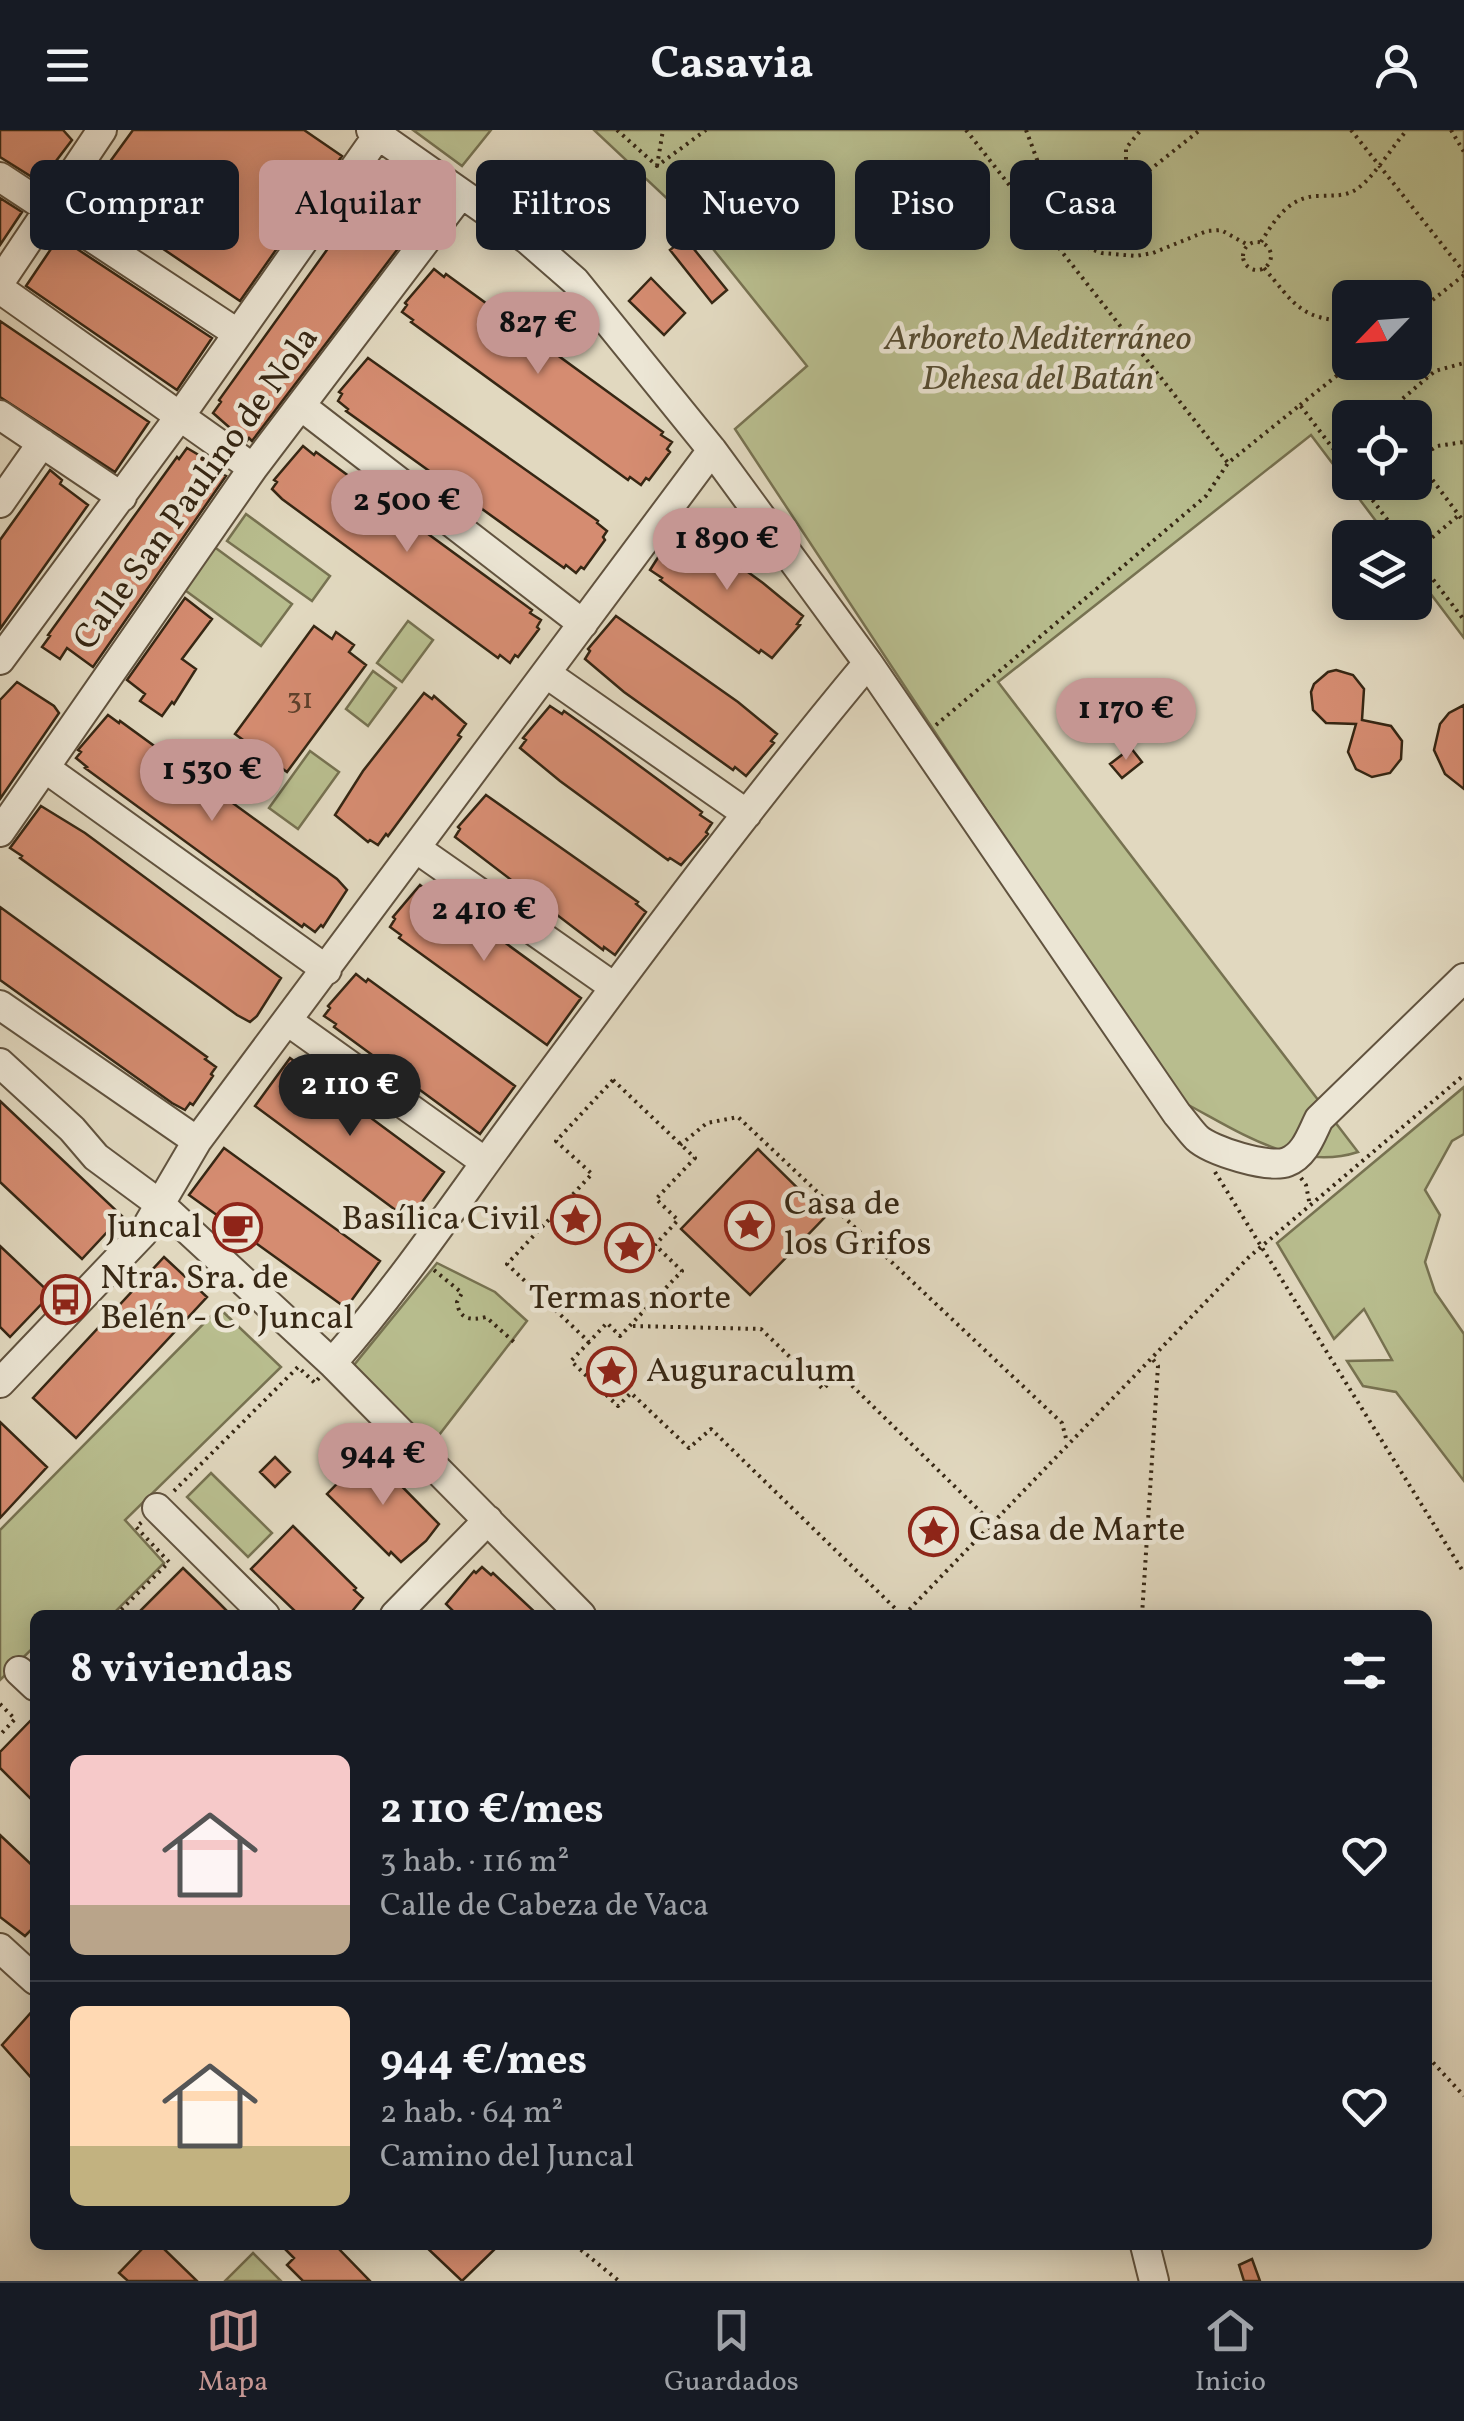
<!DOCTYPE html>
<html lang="es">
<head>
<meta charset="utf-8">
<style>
	:root { --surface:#171b24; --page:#242831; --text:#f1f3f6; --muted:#9ea1a6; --line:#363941; --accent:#c59692 }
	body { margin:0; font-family:Vollkorn,serif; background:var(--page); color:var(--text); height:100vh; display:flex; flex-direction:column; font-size:38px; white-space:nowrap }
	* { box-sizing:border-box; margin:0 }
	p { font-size:32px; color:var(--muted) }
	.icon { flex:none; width:55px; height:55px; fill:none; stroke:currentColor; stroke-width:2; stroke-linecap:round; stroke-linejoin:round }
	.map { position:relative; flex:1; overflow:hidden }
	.drawer { position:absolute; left:30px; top:1480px; width:1402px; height:640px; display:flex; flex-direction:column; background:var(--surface); border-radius:15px; box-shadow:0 5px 25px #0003 }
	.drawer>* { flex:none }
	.banner { position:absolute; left:30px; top:30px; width:1405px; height:90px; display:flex; gap:20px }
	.needle { width:65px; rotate:245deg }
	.controls { position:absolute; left:1332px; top:150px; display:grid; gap:20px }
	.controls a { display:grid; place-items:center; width:100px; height:100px; border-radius:15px; background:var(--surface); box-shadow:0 5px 25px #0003; font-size:50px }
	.price { position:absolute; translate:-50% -85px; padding:0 22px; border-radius:35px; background:var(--accent); color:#111; font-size:32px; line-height:65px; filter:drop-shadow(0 2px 5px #0008) }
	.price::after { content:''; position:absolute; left:50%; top:60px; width:30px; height:22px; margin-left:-15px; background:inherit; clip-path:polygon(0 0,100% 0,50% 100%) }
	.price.current { background:#222; color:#fff }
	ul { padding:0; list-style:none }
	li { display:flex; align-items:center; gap:30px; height:250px; padding:0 40px }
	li+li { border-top:2px solid var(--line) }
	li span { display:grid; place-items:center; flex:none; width:280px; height:200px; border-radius:15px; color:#555 }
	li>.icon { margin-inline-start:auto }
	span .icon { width:120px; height:120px; fill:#fffc; stroke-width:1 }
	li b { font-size:42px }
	h2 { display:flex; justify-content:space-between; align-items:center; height:120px; padding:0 40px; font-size:42px }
	.chip { padding:0 35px; border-radius:15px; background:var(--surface); box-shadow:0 5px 25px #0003; font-size:35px; line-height:90px }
	.chip.current { background:var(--accent); color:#111 }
	header { display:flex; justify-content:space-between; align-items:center; height:130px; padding:0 40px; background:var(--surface); font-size:45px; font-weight:700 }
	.tab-bar { display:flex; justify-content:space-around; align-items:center; height:140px; border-top:2px solid var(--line); background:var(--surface); font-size:28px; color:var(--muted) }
	.tab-bar a { display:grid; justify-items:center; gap:5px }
	.tab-bar .current { color:var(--accent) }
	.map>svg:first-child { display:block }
	.green { fill:#b8bd8e; stroke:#777251; stroke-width:2.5; fill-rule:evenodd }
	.building { fill:#d58c71; stroke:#362714; stroke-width:2.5 }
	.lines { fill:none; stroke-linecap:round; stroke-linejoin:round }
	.minor-casing { stroke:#61533f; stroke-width:32 }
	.path { stroke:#362714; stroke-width:4; stroke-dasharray:2.5 5; stroke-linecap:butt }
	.minor { stroke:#ece6d5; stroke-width:28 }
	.labels { text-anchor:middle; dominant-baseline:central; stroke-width:9; stroke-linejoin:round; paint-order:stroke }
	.number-label { font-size:30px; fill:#5e402b }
	.park-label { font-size:35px; font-style:italic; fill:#564c32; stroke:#ece6d5 }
	.street-label { font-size:35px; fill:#362714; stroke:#ece6d5 }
	.poi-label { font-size:35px; fill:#362714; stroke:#ece6d5; text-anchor:start }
</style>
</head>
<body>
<header><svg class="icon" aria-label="menu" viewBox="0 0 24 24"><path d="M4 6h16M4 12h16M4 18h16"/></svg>Casavia<svg class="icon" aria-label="person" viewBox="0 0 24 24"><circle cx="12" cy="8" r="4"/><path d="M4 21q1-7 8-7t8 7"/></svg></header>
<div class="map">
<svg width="1464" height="2151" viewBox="0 0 1464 2151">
	<rect width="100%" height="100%" fill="#e1d8bf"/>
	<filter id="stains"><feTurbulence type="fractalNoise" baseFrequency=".002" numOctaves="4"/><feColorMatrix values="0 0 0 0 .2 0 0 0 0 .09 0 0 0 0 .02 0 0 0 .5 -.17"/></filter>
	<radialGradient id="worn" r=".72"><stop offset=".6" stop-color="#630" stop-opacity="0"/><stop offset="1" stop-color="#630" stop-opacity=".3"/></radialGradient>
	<path class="green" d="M413 0H491L462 36Z
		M594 0H1464V508L1415 443V408L1388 407 1311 305 998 552 1358 1022C1293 1043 1234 998 1177 969L735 299 807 236 689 89ZM1350 168H1415V232H1350ZM1350 288H1415V352H1350Z
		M246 384 330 446 312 471 227 411Z
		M213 416 292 474 261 516 182 458Z
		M408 491 433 510 402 552 377 533Z
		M373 541 396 558 368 596 346 579Z
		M310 621 339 642 298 699 269 678Z
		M1464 957V1004L1452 1011 1425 1060 1440 1085 1425 1132 1435 1162 1464 1204V1351L1396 1262 1363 1256 1347 1231 1392 1230 1364 1179 1334 1209 1277 1113Z
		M437 1133 495 1162 527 1191 429 1318 350 1240Z
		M219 1178 281 1237 125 1390 164 1433 112 1485H35V1516L0 1550V1400Z
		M211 1343 272 1403 248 1427 187 1367Z
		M253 2123 281 2151H225Z"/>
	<path class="building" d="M0 0H63L72 10 40 52 0 27Z
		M133 0H304L342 26 240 171 85 66Z
		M386 44 392 48 395 46 424 67 422 70 428 75 422 87 252 311 249 308 246 312 213 283 221 272 219 270 375 53 378 55Z
		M591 62 614 95 595 111 571 78Z
		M0 68 22 82 0 115Z
		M59 107 212 208 177 260 26 156Z
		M685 108 727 160 712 173 670 120Z
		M434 139 444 147 446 144 663 302 661 305 672 312 667 319 670 322 649 350 646 348 641 355 630 347 628 350 411 192 413 190 402 182 407 175 405 173Z
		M651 148 685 183 664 205 629 171Z
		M0 191 149 292 115 342 0 267Z
		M368 228 598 391 597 393 607 401 603 407 605 410 584 439 581 437 576 443 566 435 564 438 346 281 348 279 338 271 342 264 339 262Z
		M303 316 314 325 316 322 532 480 530 483 541 490 537 497 539 499 518 527 515 525 510 533 500 525 498 528 282 369 272 359 277 352 274 350Z
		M187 318 224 340 222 344 226 346 93 537 67 518 60 529 42 517 50 506 48 505 177 327 179 329Z
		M50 340 62 350 60 354 88 375 0 499V410Z
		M681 398 692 406 694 403 763 453 803 486 797 494 800 495 772 528 761 520 759 523 660 450 662 448 650 440 673 404 675 406Z
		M185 468 212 489 182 529 196 539 174 574 172 572 162 586 140 571 145 564 127 550Z
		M616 486 738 572 777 604 771 611 774 613 746 646 735 637 733 640 624 562 585 529 590 521 588 519Z
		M314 496 332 509 336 502 354 515 349 522 366 535 287 642 235 604Z
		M1336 540 1353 545 1364 559 1362 590 1391 596 1402 611 1401 629 1390 643 1372 647 1356 639 1348 622 1356 594 1326 593 1313 580 1311 562 1314 554 1328 542Z
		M17 552 54 576 59 583 0 669V570Z
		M424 563 432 569 434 566 466 594 458 605 461 607 388 706 386 704 378 715 370 710 368 712 335 685 363 641Z
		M1464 575V659L1445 644 1434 620 1440 594 1449 583Z
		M550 576 562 584 564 581 595 603 702 682 700 685 712 693 706 702 708 704 681 735 670 728 668 730 560 651 520 618 526 610 523 608Z
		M108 585 119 593 120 591 337 749 347 760 323 797 321 795 315 802 304 794 302 797 85 638 87 637 76 628 81 622 78 620Z
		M1131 618 1142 632 1122 648 1110 634Z
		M486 665 638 772 636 774 646 782 615 825 604 817 603 820 455 707 460 699 458 697Z
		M41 676 85 703 281 848 257 886 250 892 237 885 20 728 22 726 10 718Z
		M420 755 431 764 434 761 581 868 547 915 399 808 401 805 390 797 395 789 393 787Z
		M0 777 207 927 205 929 216 937 211 944 213 946 193 975 190 973 185 980 172 973 0 850Z
		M356 844 366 852 368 849 515 956 480 1004 334 897 336 894 324 886 330 878 328 876Z
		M290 928 444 1042 409 1090 255 976Z
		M0 971 122 1086 82 1129 0 1052Z
		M224 1018 380 1131 346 1178 189 1065Z
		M758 1019 826 1086 750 1165 681 1099Z
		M0 1116 51 1164 10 1207 0 1197Z
		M164 1127 207 1167 76 1308 33 1268Z
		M0 1292 47 1337 0 1388Z
		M368 1322 439 1394 426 1411 401 1432 391 1422 389 1425 327 1364Z
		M275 1327 290 1342 275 1357 260 1342Z
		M293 1396 356 1458 354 1460 363 1468 349 1485H299L251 1439Z
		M482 1437 491 1445 493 1443 538 1485H457L446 1474 474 1441 476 1443Z
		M183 1438 218 1472 231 1485H136Z
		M35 1586V1673L0 1638V1622Z
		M0 1705 35 1738V1796L25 1806 0 1787Z
		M35 1878V1952L2 1915Z
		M146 2115H160L197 2151H128L119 2143Z
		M281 2115H335L370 2151H303L287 2135 294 2128Z
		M424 2115H499L462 2151Z
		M1252 2129 1260 2151H1244L1239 2135Z"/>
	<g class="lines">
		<defs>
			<path id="minor" d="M371 0 528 110 575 151 712 320 868 533 1177 984C1184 992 1190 1001 1197 1008 1211 1021 1269 1039 1287 1032 1305 1025 1311 1005 1319 989L1464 848
				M0 47 237 203
				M0 152 102 0
				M0 159 253 338
				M301 276 583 494
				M0 285 122 367
				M0 373 42 313
				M0 530 180 286 378 5
				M547 544 747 684
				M45 638 327 840
				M0 702 253 338 461 64
				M417 719 614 857
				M0 875 197 1011
				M289 892 485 1032
				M0 933 72 999 96 1027 161 1075 332 1233 581 1485
				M332 1233C401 1155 458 1069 520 985 633 832 746 679 868 533
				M0 1253 143 1103 197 1011 712 320
				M157 1378 265 1485
				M395 1485 488 1390
				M19 1541 35 1556
				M0 1818 35 1850
				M1145 2115 1154 2151"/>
		</defs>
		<use href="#minor" class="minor-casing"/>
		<path class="path" d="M617 0 657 36 706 0
			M966 0 1228 333 1300 275 1350 341
			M1026 0 1045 51 1054 100 1063 109 1102 123 1136 126 1153 123 1207 101 1221 100 1248 115
			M1351 0 1464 142
			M1451 0 1464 22
			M657 36 663 0
			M1132 51 1126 34V18L1141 0
			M1243 126a14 14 0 1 1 28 0a14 14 0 1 1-28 0Z
			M1261 112C1275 89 1290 66 1319 66 1333 65 1345 67 1357 59 1374 47 1392 17 1407 0
			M1055 115 1200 0
			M1264 138C1294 173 1300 190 1350 191
			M1415 184 1464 145
			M1415 228 1428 247
			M1300 275 1354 232
			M1380 288 1435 241 1464 233
			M1415 328 1425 332 1427 346 1415 340
			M1419 328 1437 316 1464 312
			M1428 344 1464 392
			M1359 352 1401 408
			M1415 422 1459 385
			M1415 426 1464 490
			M936 595 1206 366 1228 333
			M613 950 695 1028 656 1069 678 1090 655 1115 682 1141 620 1206 607 1193 589 1212 507 1134 592 1044 556 1011Z
			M680 1015 707 993 738 987 1062 1293 1067 1312
			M1215 1042 1464 1443
			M1301 1048 1306 1055 1310 1076
			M434 1140 462 1163 457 1172C459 1189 470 1191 486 1187L515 1213
			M633 1196 761 1199 823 1259 839 1243 991 1392
			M589 1212 571 1231 618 1276 631 1263 689 1318 711 1299 902 1485
			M174 1361 298 1237 315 1253 319 1248
			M116 1485 169 1432 136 1397 142 1392
			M904 1485 1249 1127 1464 945
			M1142 1485 1158 1236 1151 1227
			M0 1574 15 1589 0 1605
			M1428 1927 1464 1966
			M575 2115 619 2151"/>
		<use href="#minor" class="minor"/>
	</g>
	<defs>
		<symbol id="sight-ring" viewBox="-11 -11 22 22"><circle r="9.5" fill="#ece6d5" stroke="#8f2418" stroke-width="1.5"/><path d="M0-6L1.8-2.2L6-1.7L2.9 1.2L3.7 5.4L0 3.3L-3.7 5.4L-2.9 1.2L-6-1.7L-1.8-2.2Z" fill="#8f2418"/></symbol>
		<symbol id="cafe-ring" viewBox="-11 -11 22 22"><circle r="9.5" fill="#ece6d5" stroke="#8f2418" stroke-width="1.5"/><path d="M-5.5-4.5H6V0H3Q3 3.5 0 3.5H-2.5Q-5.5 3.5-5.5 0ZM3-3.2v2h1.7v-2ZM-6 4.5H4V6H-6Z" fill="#8f2418"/></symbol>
		<symbol id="bus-ring" viewBox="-11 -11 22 22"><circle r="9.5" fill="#ece6d5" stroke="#8f2418" stroke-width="1.5"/><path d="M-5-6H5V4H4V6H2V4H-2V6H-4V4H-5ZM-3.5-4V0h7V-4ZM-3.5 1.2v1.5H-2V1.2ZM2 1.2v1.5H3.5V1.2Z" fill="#8f2418"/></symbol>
	</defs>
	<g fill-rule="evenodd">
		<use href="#sight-ring" x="548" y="1062" width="55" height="55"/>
		<use href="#sight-ring" x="722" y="1068" width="55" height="55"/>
		<use href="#cafe-ring" x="210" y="1070" width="55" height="55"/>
		<use href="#sight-ring" x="602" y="1090" width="55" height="55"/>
		<use href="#bus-ring" x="38" y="1142" width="55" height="55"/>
		<use href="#sight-ring" x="584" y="1214" width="55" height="55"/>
		<use href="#sight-ring" x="906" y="1374" width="55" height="55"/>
	</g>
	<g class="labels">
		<g class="number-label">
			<text x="300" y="570">31</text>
		</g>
		<g class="park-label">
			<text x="1038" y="210">Arboreto Mediterráneo<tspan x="1038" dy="40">Dehesa del Batán</tspan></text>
		</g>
		<g class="street-label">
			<text transform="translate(197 359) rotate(-54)">Calle San Paulino de Nola</text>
		</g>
		<g class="poi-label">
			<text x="784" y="1075">Casa de<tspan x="784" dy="40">los Grifos</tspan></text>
			<text x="540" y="1090" text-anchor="end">Basílica Civil</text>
			<text x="202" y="1098" text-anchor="end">Juncal</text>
			<text x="100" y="1149">Ntra. Sra. de<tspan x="100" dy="40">Belén - Cº Juncal</tspan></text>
			<text x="630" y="1169" text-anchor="middle">Termas norte</text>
			<text x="646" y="1242">Auguraculum</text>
			<text x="969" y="1401">Casa de Marte</text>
		</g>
	</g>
	<rect width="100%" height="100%" filter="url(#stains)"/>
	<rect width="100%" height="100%" fill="url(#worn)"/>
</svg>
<div class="controls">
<a><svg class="needle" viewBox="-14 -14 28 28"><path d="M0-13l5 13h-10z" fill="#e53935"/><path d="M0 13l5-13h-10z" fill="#9ea1a6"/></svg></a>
<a><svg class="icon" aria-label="locate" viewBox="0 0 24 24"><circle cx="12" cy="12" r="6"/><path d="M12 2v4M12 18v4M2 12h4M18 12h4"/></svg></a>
<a><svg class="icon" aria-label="layers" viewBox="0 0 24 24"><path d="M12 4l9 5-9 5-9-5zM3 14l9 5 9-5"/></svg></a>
</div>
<b class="price" style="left:538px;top:247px">827 €</b>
<b class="price" style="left:407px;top:425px">2 500 €</b>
<b class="price" style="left:727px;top:463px">1 890 €</b>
<b class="price" style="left:1126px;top:633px">1 170 €</b>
<b class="price" style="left:212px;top:694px">1 530 €</b>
<b class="price" style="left:484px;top:834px">2 410 €</b>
<b class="price current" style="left:350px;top:1009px">2 110 €</b>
<b class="price" style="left:383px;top:1378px">944 €</b>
<div class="banner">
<a class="chip">Comprar</a>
<a class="chip current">Alquilar</a>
<a class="chip">Filtros</a>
<a class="chip">Nuevo</a>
<a class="chip">Piso</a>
<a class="chip">Casa</a>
</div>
<section class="drawer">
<h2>8 viviendas<svg class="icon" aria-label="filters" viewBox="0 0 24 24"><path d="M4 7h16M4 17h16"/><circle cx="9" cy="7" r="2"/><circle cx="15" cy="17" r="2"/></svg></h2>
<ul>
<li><span style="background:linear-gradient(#f6c9c9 75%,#b9a48a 0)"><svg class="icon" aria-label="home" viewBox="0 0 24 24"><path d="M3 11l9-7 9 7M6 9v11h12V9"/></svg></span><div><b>2 110 €/mes</b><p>3 hab. · 116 m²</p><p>Calle de Cabeza de Vaca</p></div><svg class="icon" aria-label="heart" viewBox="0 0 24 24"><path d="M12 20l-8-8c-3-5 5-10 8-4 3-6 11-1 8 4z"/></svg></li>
<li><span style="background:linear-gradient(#ffd9b3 70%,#c2b280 0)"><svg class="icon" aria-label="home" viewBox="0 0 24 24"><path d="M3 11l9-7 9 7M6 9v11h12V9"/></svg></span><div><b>944 €/mes</b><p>2 hab. · 64 m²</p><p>Camino del Juncal</p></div><svg class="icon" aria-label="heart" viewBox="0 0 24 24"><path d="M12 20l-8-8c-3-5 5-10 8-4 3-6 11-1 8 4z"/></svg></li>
</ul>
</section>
</div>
<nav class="tab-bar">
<a class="current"><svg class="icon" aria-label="map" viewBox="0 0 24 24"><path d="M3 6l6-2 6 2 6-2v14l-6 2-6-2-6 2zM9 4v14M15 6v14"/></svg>Mapa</a>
<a><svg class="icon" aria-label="saved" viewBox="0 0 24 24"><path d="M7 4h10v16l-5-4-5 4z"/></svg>Guardados</a>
<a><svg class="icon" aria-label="home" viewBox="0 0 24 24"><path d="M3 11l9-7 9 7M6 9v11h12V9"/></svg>Inicio</a>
</nav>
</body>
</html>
